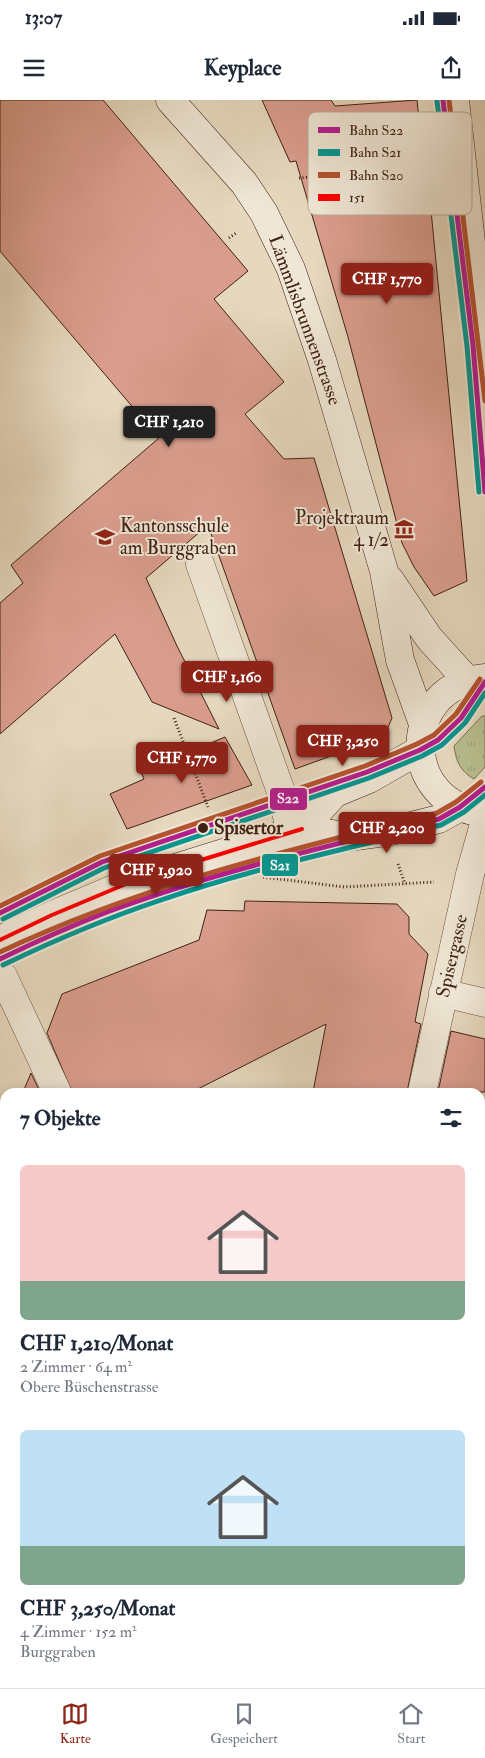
<!DOCTYPE html>
<html lang="de">
<head>
<meta charset="utf-8">
<style>
	:root { --surface:#fff; --page:#f6f6f7; --text:#1f2937; --muted:#747a83; --line:#e0e1e3; --accent:#8f2418 }
	body { margin:0; font-family:"IM FELL Double Pica",serif; background:var(--page); color:var(--text); height:100vh; display:flex; flex-direction:column; font-size:19px; white-space:nowrap }
	* { box-sizing:border-box; margin:0 }
	p { font-size:16px; color:var(--muted) }
	.icon { flex:none; width:28px; height:28px; fill:none; stroke:currentColor; stroke-width:2; stroke-linecap:round; stroke-linejoin:round }
	.map { position:relative; flex:1; overflow:hidden }
	.drawer { position:absolute; left:0px; top:988px; width:485px; height:601px; display:flex; flex-direction:column; background:var(--surface); border-radius:15px 15px 0 0; box-shadow:0 2px 12px #0003 }
	.drawer>* { flex:none }
	.price { position:absolute; translate:-50% -42px; padding:0 11px; border-radius:5px; background:var(--accent); color:#fff; font-size:16px; line-height:32px; filter:drop-shadow(0 1px 2px #0008) }
	.price::after { content:''; position:absolute; left:50%; top:30px; width:15px; height:11px; margin-left:-8px; background:inherit; clip-path:polygon(0 0,100% 0,50% 100%) }
	.price.current { background:#222; color:#fff }
	ul { padding:0; list-style:none }
	li { display:grid; align-content:center; gap:10px; height:265px; padding:0 20px }
	li span { display:grid; place-items:center; height:155px; border-radius:8px; color:#555 }
	li>.icon { margin-inline-start:auto }
	span .icon { width:90px; height:90px; fill:#fffc; stroke-width:1 }
	li b { font-size:21px }
	h2 { display:flex; justify-content:space-between; align-items:center; height:60px; padding:0 20px; font-size:21px }
	.status { display:flex; justify-content:space-between; align-items:center; height:35px; padding:0 25px; background:var(--surface); direction:ltr }
	.status svg { height:14px; fill:currentColor }
	header { display:flex; justify-content:space-between; align-items:center; height:65px; padding:0 20px; background:var(--surface); font-size:22px; font-weight:800 }
	.tabs { display:flex; justify-content:space-around; align-items:center; height:70px; border-top:1px solid var(--line); background:var(--surface); font-size:14px; color:var(--muted) }
	.tabs a { display:grid; justify-items:center; gap:2px }
	.tabs .current { color:var(--accent) }
	.map>svg:first-child { display:block }
	.grass { fill:url(#grass-tufts); stroke:#7c7051 }
	.building { fill:#da9d8d; stroke:#402113 }
	.lines { fill:none; stroke-linecap:round; stroke-linejoin:round }
	.street-casing { stroke:#6a4f3e; stroke-width:29 }
	.secondary-casing { stroke:#402113; stroke-width:29 }
	.path { stroke:#402113; stroke-width:3; stroke-dasharray:1 2.5; stroke-linecap:butt }
	.street { stroke:#efe6d5; stroke-width:28 }
	.secondary { stroke:#efe6d5; stroke-width:28 }
	.bus-1-casing { stroke:#efe6d5; stroke-width:8 }
	.bus-1 { stroke:#fa0000; stroke-width:4 }
	.rail-1-casing { stroke:#efe6d5; stroke-width:9 }
	.rail-2-casing { stroke:#efe6d5; stroke-width:9 }
	.rail-3-casing { stroke:#efe6d5; stroke-width:9 }
	.rail-1 { stroke:#b41d8e; stroke-width:5 }
	.rail-2 { stroke:#089690; stroke-width:5 }
	.rail-3 { stroke:#b4532f; stroke-width:5 }
	.stop-dot { fill:#402113; stroke:#efe6d5; stroke-width:2 }
	.labels { text-anchor:middle; dominant-baseline:central; stroke-width:4; stroke-linejoin:round; paint-order:stroke }
	.street-label { font-size:19px; fill:#402113; stroke:#efe6d5 }
	.poi-label { font-size:19px; fill:#402113; stroke:#efe6d5; text-anchor:end }
	.stop-label { font-size:19px; font-weight:bold; fill:#402113; stroke:#efe6d5; text-anchor:start }
	.key { fill:#efe6d5; stroke:#baab9b; stroke-width:1 }
	.key-label { font-size:14px; fill:#402113 }
	.line-badge { stroke:#efe6d5; stroke-width:2 }
	.badge-label { font-size:14px; text-anchor:middle; font-weight:bold; fill:#fff }
</style>
</head>
<body>
<div class="status"><b>13:07</b><svg viewBox="0 0 49 12"><path d="M0 12V9h3v3zM5 12V6h3v6zM10 12V3h3v9zM15 12V0h3v12zM26 1h20v11H26zM47 4h2v5h-2z"/></svg></div>
<header><svg class="icon" aria-label="menu" viewBox="0 0 24 24"><path d="M4 6h16M4 12h16M4 18h16"/></svg>Keyplace<svg class="icon" aria-label="share" viewBox="0 0 24 24"><path d="M12 15V3M7 8l5-5 5 5M5 13v7h14v-7"/></svg></header>
<div class="map">
<svg width="485" height="1588" viewBox="0 0 485 1588">
	<defs>
		<pattern id="grass-tufts" width="24" height="20" patternUnits="userSpaceOnUse" patternTransform="scale(1.25)"><rect width="24" height="20" fill="#b8be8f"/><path d="M3 7l-1-3M5 7V3M7 7l1-3M15 17l-1-3M17 17v-4M19 17l1-3" fill="none" stroke="#9fa37a"/></pattern>
	</defs>
	<rect width="100%" height="100%" fill="#e6d8be"/>
	<filter id="stains"><feTurbulence type="fractalNoise" baseFrequency=".004" numOctaves="4"/><feColorMatrix values="0 0 0 0 .2 0 0 0 0 .09 0 0 0 0 .02 0 0 0 .5 -.17"/></filter>
	<radialGradient id="worn" r=".72"><stop offset=".6" stop-color="#630" stop-opacity="0"/><stop offset="1" stop-color="#630" stop-opacity=".3"/></radialGradient>
	<path class="grass" d="M482 616H485V667L474 679C460 671 456 661 454 646Z"/>
	<path class="building" d="M0 0H103L248 171 214 199 284 282 245 314 284 359 314 358 392 618 384 637 295 669 208 425 146 478 177 546 219 629 152 602 115 534 0 634V503L23 483 11 465 159 338 0 151Z
		M262 0H331L335 6 417 0 427 100H430L467 481 434 496 414 467 402 443 348 237 296 61 290 62Z
		M225 637 252 685 127 729 110 694 144 679 141 672Z
		M245 801 397 804 409 817V834L428 854 415 922 421 924 407 992H313L326 924 192 992H72L47 933 62 894 199 840 207 810 244 811Z
		M451 931 485 939V992H438Z
		M31 973 40 992H23Z"/>
	<g class="lines">
		<defs>
			<path id="street" d="M200 464 280 689 291 732
				M3 876 57 992
				M443 893 485 903
				M422 992 470 774 485 721
				M0 1145 5 1140
				M289 1584 290 1588
				M196 1588 197 1584"/>
			<path id="secondary" d="M170 0 244 83 264 113 291 169 322 260 384 471 400 560 423 624
				M455 0 485 267
				M390 480 429 538 468 581
				M485 578C399 586 399 705 485 713
				M302 729 335 693 369 679 420 650
				M0 840 52 815 133 781 291 732 302 729 350 737 387 732 439 719 460 707"/>
		</defs>
		<use href="#street" class="street-casing"/>
		<use href="#secondary" class="secondary-casing"/>
		<path class="path" d="M299 78 430 67
			M229 138 236 133
			M174 618 208 707
			M398 764 405 784
			M263 777 344 787 434 782
			M480 1221 485 1223"/>
		<use href="#street" class="street"/>
		<use href="#secondary" class="secondary"/>
		<defs>
			<path id="bus-1" d="M0 840 52 815 133 781 302 729"/>
		</defs>
		<use href="#bus-1" class="bus-1-casing"/>
		<use href="#bus-1" class="bus-1"/>
		<defs>
			<path id="rail-1" d="M443 0 473 245 485 392
				M0 813 102 762 367 672 420 650 438 640 461 618 485 582
				M0 859C35 842 71 826 107 812 215 772 328 746 439 719L460 707 485 687"/>
			<path id="rail-2" d="M437 1 467 246 479 392
				M3 819 104 768 369 678 422 656 442 645 465 623 485 593
				M3 865C55 840 107 818 161 800 253 768 348 749 441 725L464 712 485 695"/>
			<path id="rail-3" d="M449 0 485 301
				M0 806 100 756 365 666 417 644 434 635 456 614 480 579
				M0 852C143 785 284 751 437 713L456 702 481 682"/>
		</defs>
		<use href="#rail-1" class="rail-1-casing"/>
		<use href="#rail-2" class="rail-2-casing"/>
		<use href="#rail-3" class="rail-3-casing"/>
		<use href="#rail-1" class="rail-1"/>
		<use href="#rail-2" class="rail-2"/>
		<use href="#rail-3" class="rail-3"/>
	</g>
	<defs>
		<symbol id="museum-bare" viewBox="-9 -9 18 18"><path d="M0-6L6-3V-2H-6V-3ZM-5-1h2V3h-2ZM-1-1h2V3h-2ZM3-1h2V3H3ZM-6 4H6V6H-6Z" fill="#8f2418" stroke="#efe6d5" stroke-width="2.5" paint-order="stroke"/></symbol>
		<symbol id="school-bare" viewBox="-9 -9 18 18"><path d="M0-5L7-2L0 1L-7-2ZM-4 1L0 2.5L4 1V4Q0 6-4 4Z" fill="#8f2418" stroke="#efe6d5" stroke-width="2.5" paint-order="stroke"/></symbol>
	</defs>
	<g fill-rule="evenodd">
		<use href="#museum-bare" x="390" y="415" width="28" height="28"/>
		<use href="#school-bare" x="91" y="423" width="28" height="28"/>
	</g>
	<circle class="stop-dot" cx="203" cy="728" r="6"/>
	<g class="labels">
		<g class="street-label">
			<text transform="translate(305 220) rotate(70)">Lämmlisbrunnenstrasse</text>
			<text transform="translate(452 856) rotate(-77)">Spisergasse</text>
		</g>
		<g class="poi-label">
			<text x="389" y="418">Projektraum<tspan x="389" dy="22">4 1/2</tspan></text>
			<text x="120" y="426" text-anchor="start">Kantonsschule<tspan x="120" dy="22">am Burggraben</tspan></text>
		</g>
		<g class="stop-label">
			<text x="214" y="728">Spisertor</text>
		</g>
	</g>
	<rect x="308" y="12" width="164" height="103" rx="8" class="key"/>
	<rect x="318" y="27" width="22" height="6" fill="#b41d8e"/>
	<rect x="318" y="49" width="22" height="7" fill="#089690"/>
	<rect x="318" y="72" width="22" height="6" fill="#b4532f"/>
	<rect x="318" y="94" width="22" height="7" fill="#fa0000"/>
	<g class="key-label">
		<text x="349" y="35">Bahn S22</text>
		<text x="349" y="57">Bahn S21</text>
		<text x="349" y="80">Bahn S20</text>
		<text x="349" y="102">151</text>
	</g>
	<g class="line-badge">
		<rect x="269" y="687" width="39" height="24" rx="5" fill="#b41d8e"/>
		<rect x="261" y="753" width="38" height="24" rx="5" fill="#089690"/>
	</g>
	<g class="badge-label">
		<text x="288" y="703">S22</text>
		<text x="280" y="770">S21</text>
	</g>
	<rect width="100%" height="100%" filter="url(#stains)"/>
	<rect width="100%" height="100%" fill="url(#worn)"/>
</svg>
<b class="price" style="left:387px;top:205px">CHF 1,770</b>
<b class="price current" style="left:169px;top:348px">CHF 1,210</b>
<b class="price" style="left:227px;top:603px">CHF 1,160</b>
<b class="price" style="left:343px;top:667px">CHF 3,250</b>
<b class="price" style="left:182px;top:684px">CHF 1,770</b>
<b class="price" style="left:387px;top:754px">CHF 2,200</b>
<b class="price" style="left:156px;top:796px">CHF 1,920</b>
<section class="drawer">
<h2>7 Objekte<svg class="icon" aria-label="filters" viewBox="0 0 24 24"><path d="M4 7h16M4 17h16"/><circle cx="9" cy="7" r="2"/><circle cx="15" cy="17" r="2"/></svg></h2>
<ul>
<li><span style="background:linear-gradient(#f6c9c9 75%,#7fa58c 0)"><svg class="icon" aria-label="home" viewBox="0 0 24 24"><path d="M3 11l9-7 9 7M6 9v11h12V9"/></svg></span><div><b>CHF 1,210/Monat</b><p>2 Zimmer · 64 m²</p><p>Obere Büschenstrasse</p></div></li>
<li><span style="background:linear-gradient(#bfe0f5 75%,#7fa58c 0)"><svg class="icon" aria-label="home" viewBox="0 0 24 24"><path d="M3 11l9-7 9 7M6 9v11h12V9"/></svg></span><div><b>CHF 3,250/Monat</b><p>4 Zimmer · 152 m²</p><p>Burggraben</p></div></li>
</ul>
</section>
</div>
<nav class="tabs">
<a class="current"><svg class="icon" aria-label="map" viewBox="0 0 24 24"><path d="M3 6l6-2 6 2 6-2v14l-6 2-6-2-6 2zM9 4v14M15 6v14"/></svg>Karte</a>
<a><svg class="icon" aria-label="saved" viewBox="0 0 24 24"><path d="M7 4h10v16l-5-4-5 4z"/></svg>Gespeichert</a>
<a><svg class="icon" aria-label="home" viewBox="0 0 24 24"><path d="M3 11l9-7 9 7M6 9v11h12V9"/></svg>Start</a>
</nav>
</body>
</html>
